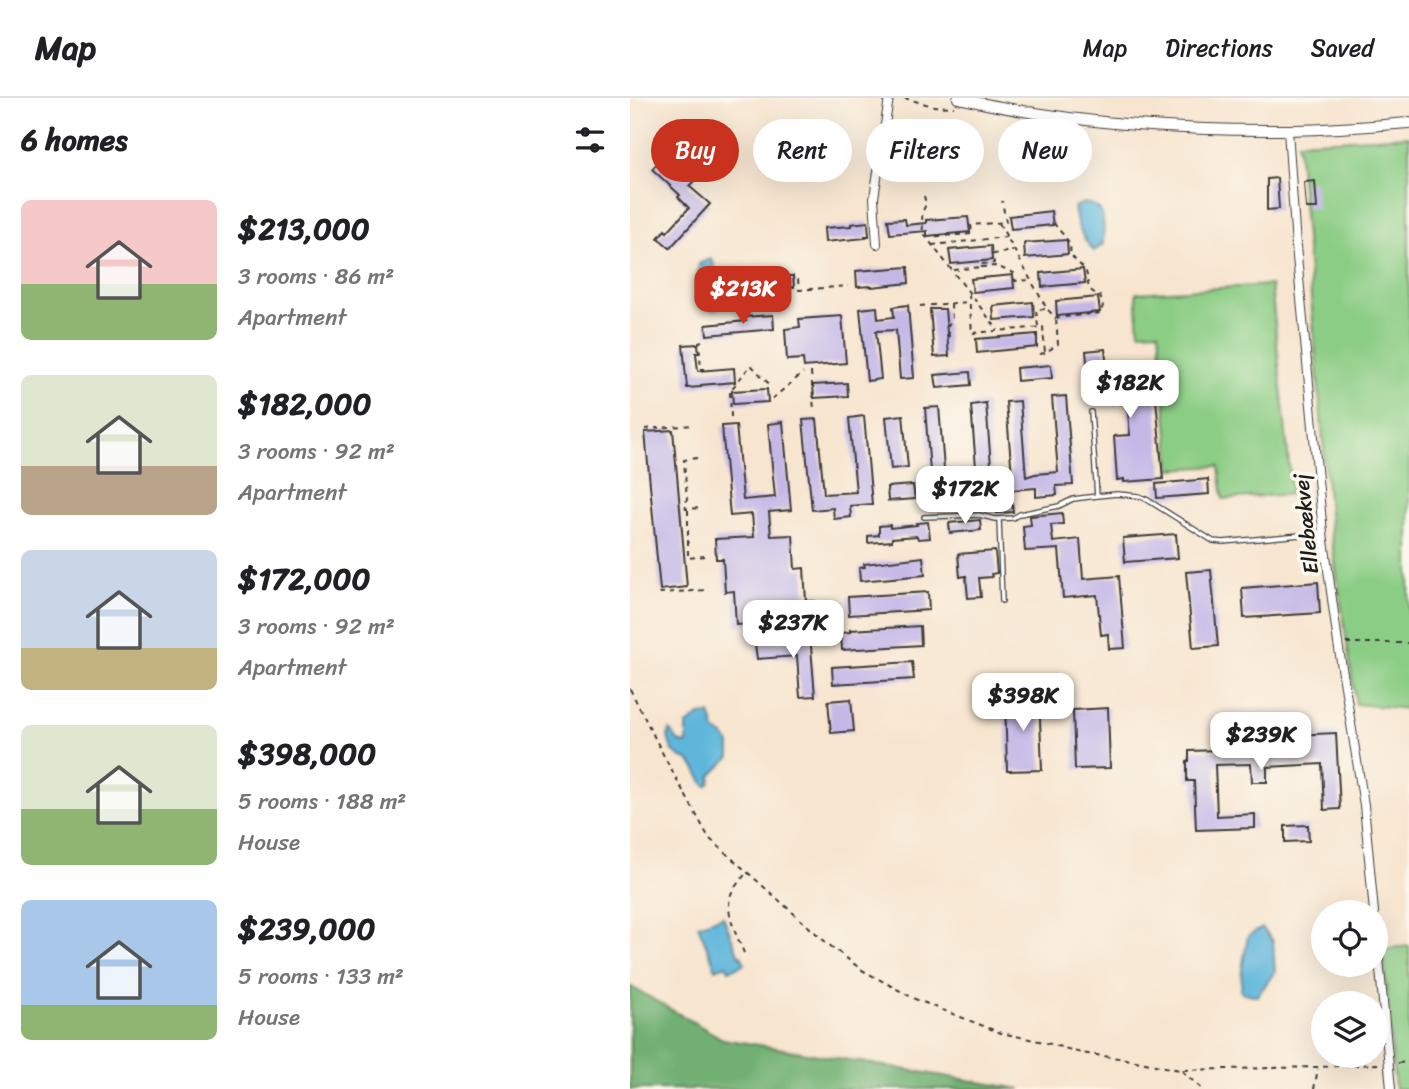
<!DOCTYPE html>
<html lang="en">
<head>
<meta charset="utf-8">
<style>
	:root { --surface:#fff; --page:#f2f2f2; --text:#202124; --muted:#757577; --line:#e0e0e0; --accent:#c8321e }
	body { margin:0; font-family:Sriracha,sans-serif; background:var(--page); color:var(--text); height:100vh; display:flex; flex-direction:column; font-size:26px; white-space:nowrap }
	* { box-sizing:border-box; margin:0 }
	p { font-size:23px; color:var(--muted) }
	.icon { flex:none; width:38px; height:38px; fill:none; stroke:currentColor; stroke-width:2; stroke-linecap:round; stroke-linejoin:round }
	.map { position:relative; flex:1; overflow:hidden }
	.details { display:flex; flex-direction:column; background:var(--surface); width:630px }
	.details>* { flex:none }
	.top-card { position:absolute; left:21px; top:21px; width:653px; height:63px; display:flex; gap:14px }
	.controls { position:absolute; left:681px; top:802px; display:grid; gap:14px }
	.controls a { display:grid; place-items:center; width:77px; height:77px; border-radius:50%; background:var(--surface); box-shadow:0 7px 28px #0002; font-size:35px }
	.price { position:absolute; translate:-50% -60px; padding:0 16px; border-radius:14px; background:#fff; color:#222; font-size:23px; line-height:46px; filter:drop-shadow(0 2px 4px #0008) }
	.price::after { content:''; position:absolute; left:50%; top:42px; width:21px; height:16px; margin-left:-10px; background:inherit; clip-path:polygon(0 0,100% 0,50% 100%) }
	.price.current { background:var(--accent); color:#fff }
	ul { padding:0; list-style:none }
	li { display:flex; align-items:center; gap:21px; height:175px; padding:0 21px }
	li span { display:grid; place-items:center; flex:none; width:196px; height:140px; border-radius:10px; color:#555 }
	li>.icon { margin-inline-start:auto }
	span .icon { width:84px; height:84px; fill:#fffc; stroke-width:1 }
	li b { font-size:30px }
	h2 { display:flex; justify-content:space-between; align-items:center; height:84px; padding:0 21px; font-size:30px }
	.chip { padding:0 24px; border-radius:32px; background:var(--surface); box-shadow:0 7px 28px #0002; font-size:24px; line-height:63px }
	.chip.current { background:var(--accent); color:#fff }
	header { display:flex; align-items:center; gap:42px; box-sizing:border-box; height:98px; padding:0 35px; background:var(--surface); border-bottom:2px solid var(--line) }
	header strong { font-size:33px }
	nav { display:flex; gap:38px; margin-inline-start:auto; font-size:24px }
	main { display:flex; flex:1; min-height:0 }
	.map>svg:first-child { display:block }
	.green { fill:#8ccd85; stroke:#547450; stroke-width:2 }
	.forest { fill:#71b072; stroke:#466647; stroke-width:2 }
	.water { fill:#5eb6db; stroke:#3d697c; stroke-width:2 }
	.building { fill:#c5b8e7 }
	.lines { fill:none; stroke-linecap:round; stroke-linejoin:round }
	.service-casing { stroke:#3d3a37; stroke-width:6 }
	.minor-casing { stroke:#3d3a37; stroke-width:10 }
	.tertiary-casing { stroke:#3d3a37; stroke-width:12 }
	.path { stroke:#3d3a37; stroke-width:2; stroke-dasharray:5 5; stroke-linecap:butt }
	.service { stroke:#fff; stroke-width:3.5 }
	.minor { stroke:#fff; stroke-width:8 }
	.tertiary { stroke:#fff; stroke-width:10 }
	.labels { text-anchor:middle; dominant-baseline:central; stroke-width:7; stroke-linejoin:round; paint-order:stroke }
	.street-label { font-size:21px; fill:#1c1c1c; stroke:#fbf7ec }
</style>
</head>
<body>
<header>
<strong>Map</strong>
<nav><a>Map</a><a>Directions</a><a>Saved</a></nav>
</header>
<main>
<section class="details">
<h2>6 homes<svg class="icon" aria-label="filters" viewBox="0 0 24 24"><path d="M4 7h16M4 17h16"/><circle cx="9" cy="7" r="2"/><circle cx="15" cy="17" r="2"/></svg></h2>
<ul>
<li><span style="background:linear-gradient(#f6c9c9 60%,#8fb573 0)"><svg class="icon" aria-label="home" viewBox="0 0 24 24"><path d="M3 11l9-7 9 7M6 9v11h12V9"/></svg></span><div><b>$213,000</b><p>3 rooms · 86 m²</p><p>Apartment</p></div></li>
<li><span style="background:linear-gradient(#dfe7d0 65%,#b9a48a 0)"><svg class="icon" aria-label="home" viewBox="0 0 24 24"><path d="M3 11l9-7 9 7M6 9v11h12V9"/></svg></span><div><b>$182,000</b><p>3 rooms · 92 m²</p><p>Apartment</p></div></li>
<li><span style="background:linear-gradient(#c9d6e8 70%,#c2b280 0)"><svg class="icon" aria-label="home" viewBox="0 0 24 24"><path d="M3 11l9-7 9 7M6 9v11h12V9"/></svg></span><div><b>$172,000</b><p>3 rooms · 92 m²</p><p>Apartment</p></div></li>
<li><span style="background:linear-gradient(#dfe7d0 60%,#8fb573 0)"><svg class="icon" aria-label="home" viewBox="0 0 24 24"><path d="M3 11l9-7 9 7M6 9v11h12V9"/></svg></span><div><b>$398,000</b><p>5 rooms · 188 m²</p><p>House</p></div></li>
<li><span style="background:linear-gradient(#a9c7e8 75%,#8fb573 0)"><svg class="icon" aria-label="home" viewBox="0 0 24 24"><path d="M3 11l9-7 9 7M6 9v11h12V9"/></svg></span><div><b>$239,000</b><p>5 rooms · 133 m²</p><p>House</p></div></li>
</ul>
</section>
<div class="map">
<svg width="779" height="991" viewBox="0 0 779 991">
	<rect width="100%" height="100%" fill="#fbf7ec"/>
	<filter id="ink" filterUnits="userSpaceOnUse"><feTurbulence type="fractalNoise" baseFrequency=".0143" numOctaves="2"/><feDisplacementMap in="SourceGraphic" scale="14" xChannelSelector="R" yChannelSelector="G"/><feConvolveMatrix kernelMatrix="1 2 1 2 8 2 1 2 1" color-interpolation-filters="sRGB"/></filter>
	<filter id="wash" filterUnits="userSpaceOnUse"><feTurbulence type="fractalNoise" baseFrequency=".00686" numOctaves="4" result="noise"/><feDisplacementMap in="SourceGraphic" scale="28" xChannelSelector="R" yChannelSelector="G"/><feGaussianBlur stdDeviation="1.57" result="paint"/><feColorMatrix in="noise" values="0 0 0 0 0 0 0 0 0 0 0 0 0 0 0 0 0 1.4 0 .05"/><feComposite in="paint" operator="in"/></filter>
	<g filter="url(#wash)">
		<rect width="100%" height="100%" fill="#f7e5cf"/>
		<path class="green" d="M779 38V611L726 606 701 438 668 44Z
			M641 187 662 396 593 401 589 368 541 371 529 233 509 234 506 195Z
			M779 848V991H765L753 851Z"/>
		<path class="forest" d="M0 888 93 941 391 991H0Z"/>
		<path class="water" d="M454 105C479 107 473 127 473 146L464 153C452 141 446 127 444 109Z
			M82 161 95 203 92 209 84 212 77 209 68 176 69 166 75 163Z
			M80 616 83 624 84 632 94 638 100 646V659L81 678 80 685 76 688C69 680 67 670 59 663 56 660 51 661 48 658 42 654 39 645 38 637L40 632 48 643 54 646 57 645V627L70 617Z
			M93 818 109 858 111 857 115 866 99 872 96 867 86 871 68 827Z
			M632 830 643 843 645 874 627 898 611 894 612 870 618 838Z"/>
		<g id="blocks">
			<path class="building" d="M33 59 53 78 58 72 67 80 59 88 80 106 40 150 28 140 35 132 37 134 59 110 48 99 50 97 22 71Z
				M647 80 649 111 637 112V81Z
				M685 83 687 110H676L674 84Z
				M421 113 423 127 381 131 379 118Z
				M338 119 340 134 297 138V133L260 136 258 122 275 121 276 127 296 125V122Z
				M238 124 239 138H235L236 140 195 144 194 130 221 128V126Z
				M437 142 438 156 395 160 394 145Z
				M361 148 362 162 321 166 319 152Z
				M278 169 279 185 242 189V188L227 189 226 173Z
				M453 171 455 185 412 189 411 175Z
				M143 175H156V178H163L164 189 157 190V196L143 197 142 188H144Z
				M383 177 384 190 343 194 341 181Z
				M468 199 470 214 427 218 426 203Z
				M403 204 404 219 364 222 363 208Z
				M278 207 284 280 270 281 266 232 246 233 251 281 237 283 230 211 247 209 248 221 264 219 263 209Z
				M300 211H315L319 258 304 259Z
				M143 217 144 231 77 237 76 227 116 223 115 219Z
				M212 218 216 265 174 269 173 261 157 262 155 231 170 229 169 221Z
				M407 236V249L347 255 346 241Z
				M68 246 69 255H66L68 273 104 270 105 284 71 287V289L57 290 53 247Z
				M475 251 478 282 524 278 533 381 494 384V381L487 382 484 338 500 337 497 304 461 307 456 253Z
				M421 267 422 280 387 283 386 270Z
				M340 274 341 287 307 290 305 277Z
				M217 285 218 298 184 300 183 287Z
				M137 291 138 304 103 306 102 293Z
				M436 298 443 387 426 388 427 397 406 399V390L381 392 383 414 367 415 365 393 340 395 341 405 325 407 324 397 302 399 295 310 309 309 315 383H324L347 381 341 307 356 305 362 380 382 378 376 304 390 303 396 379 405 376 428 374 422 299Z
				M273 317 278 369 261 371 256 319Z
				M234 318 242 406 220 408 221 419 204 421 203 410 182 412 173 322 187 321 194 396 226 394 219 320Z
				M153 324 161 412 139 414 141 438 163 437 165 471 174 470 176 503H185L186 522 106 527 104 493 95 494 93 461H86L85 441 124 439 122 416 100 418 92 328 106 327 113 402 145 399 138 326Z
				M43 332 57 489 30 492 15 334Z
				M578 381 579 396 527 400 526 386Z
				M283 387 285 401 258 403 257 389Z
				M432 415 433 426 421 427 423 444 450 441 453 481 489 478 495 550 479 551 478 536 471 537 467 497 433 500 429 451 395 453 393 428 401 427 400 418Z
				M350 422 351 432 320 435 319 425Z
				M298 424 300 440 288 441 287 438 262 440V443L238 445V438L249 437V428L260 427V430L287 427 286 425Z
				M546 436 548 460 495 464 493 440Z
				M365 453 367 475 361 476 362 479 349 480 351 499 338 500 336 478 330 479 328 456Z
				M293 459 295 477 230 483 229 470 235 469 234 466Z
				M581 472 588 548 563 550 556 474Z
				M688 484 690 515 614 520 612 490Z
				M298 494 299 512 219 517 218 499Z
				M290 528 291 547 212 552 211 535 220 534V532Z
				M180 537 185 598 170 599 167 558 127 561 125 546 166 543 165 538Z
				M282 564 284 581 203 586 202 569Z
				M409 596 412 672 377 673 375 597Z
				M221 601 224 633 201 635 198 603Z
				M478 610 480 670 445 671 443 612Z
				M706 635 710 711 694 712 692 666 637 669V684H622L621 666 585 667 587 718 625 716V730L566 732 564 683H557V663H559V653L620 651V639Z
				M678 727 679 743 655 744V728Z"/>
		</g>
	</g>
	<g filter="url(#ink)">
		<use href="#blocks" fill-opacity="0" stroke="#3d3a37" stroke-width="2"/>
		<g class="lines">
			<defs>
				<path id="service" d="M461 314 467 398
					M294 419 349 417 365 421 383 420 390 416 429 408 443 401 467 398 487 396 509 398 516 401 583 443 593 444 693 435
					M369 421 372 503"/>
				<path id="minor" d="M658 32 666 148 693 435 708 545 734 707 744 814
					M247 146 244 100 259 0
					M746 828 761 991"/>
				<path id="tertiary" d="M328 0C435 25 547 33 656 32 697 32 738 28 779 25"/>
			</defs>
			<use href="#service" class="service-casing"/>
			<use href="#minor" class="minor-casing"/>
			<use href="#tertiary" class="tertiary-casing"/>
			<path class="path" d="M274 0 303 8 324 9
				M294 98 296 106 292 115 293 135 368 232
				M369 125 417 211 426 220 471 215 473 207 470 198C453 190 460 185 456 174 454 170 444 161 440 156 443 142 431 137 424 125
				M296 139 342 136 341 127 376 124 372 103
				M302 147 376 139
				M351 169 365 168 384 175 385 183 400 182
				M324 172 350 169 351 166 364 165 363 156 383 153
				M168 181 169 192 218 188
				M339 196 342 235 413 229 415 255
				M290 208 338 204
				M408 228 406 212 416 211
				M319 239 318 227 322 222 321 206
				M72 243 69 244 71 271H75
				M410 256 415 255 428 246 426 220
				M181 274 184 312
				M142 301 173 275
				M101 319 100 293 121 267 142 289
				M15 331 64 327
				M67 360 54 362 57 402 55 405 56 411 71 410
				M58 412V460L75 458
				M29 495 79 492
				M716 545H779
				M0 591 35 660 79 740 198 846 232 872 285 901 371 935 414 944 451 955 496 961 550 972 688 969 749 966
				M114 855C107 838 93 812 102 794 106 787 112 781 116 775
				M768 965 779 964
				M552 973 572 991
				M684 991 688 971"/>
			<use href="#service" class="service"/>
			<use href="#minor" class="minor"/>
			<use href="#tertiary" class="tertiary"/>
		</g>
	</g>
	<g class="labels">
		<g class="street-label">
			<text transform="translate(676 426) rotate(-96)">Ellebækvej</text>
		</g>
	</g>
</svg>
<div class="controls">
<a><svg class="icon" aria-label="locate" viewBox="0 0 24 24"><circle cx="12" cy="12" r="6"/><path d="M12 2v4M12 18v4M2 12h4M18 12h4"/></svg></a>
<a><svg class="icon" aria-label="layers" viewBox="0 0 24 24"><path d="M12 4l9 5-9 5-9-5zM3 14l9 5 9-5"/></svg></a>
</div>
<b class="price current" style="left:113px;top:228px">$213K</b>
<b class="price" style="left:500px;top:322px">$182K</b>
<b class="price" style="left:335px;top:428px">$172K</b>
<b class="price" style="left:163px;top:562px">$237K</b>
<b class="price" style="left:393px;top:635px">$398K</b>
<b class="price" style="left:631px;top:674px">$239K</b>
<div class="top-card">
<a class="chip current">Buy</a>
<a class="chip">Rent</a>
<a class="chip">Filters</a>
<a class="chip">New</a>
</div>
</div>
</main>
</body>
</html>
